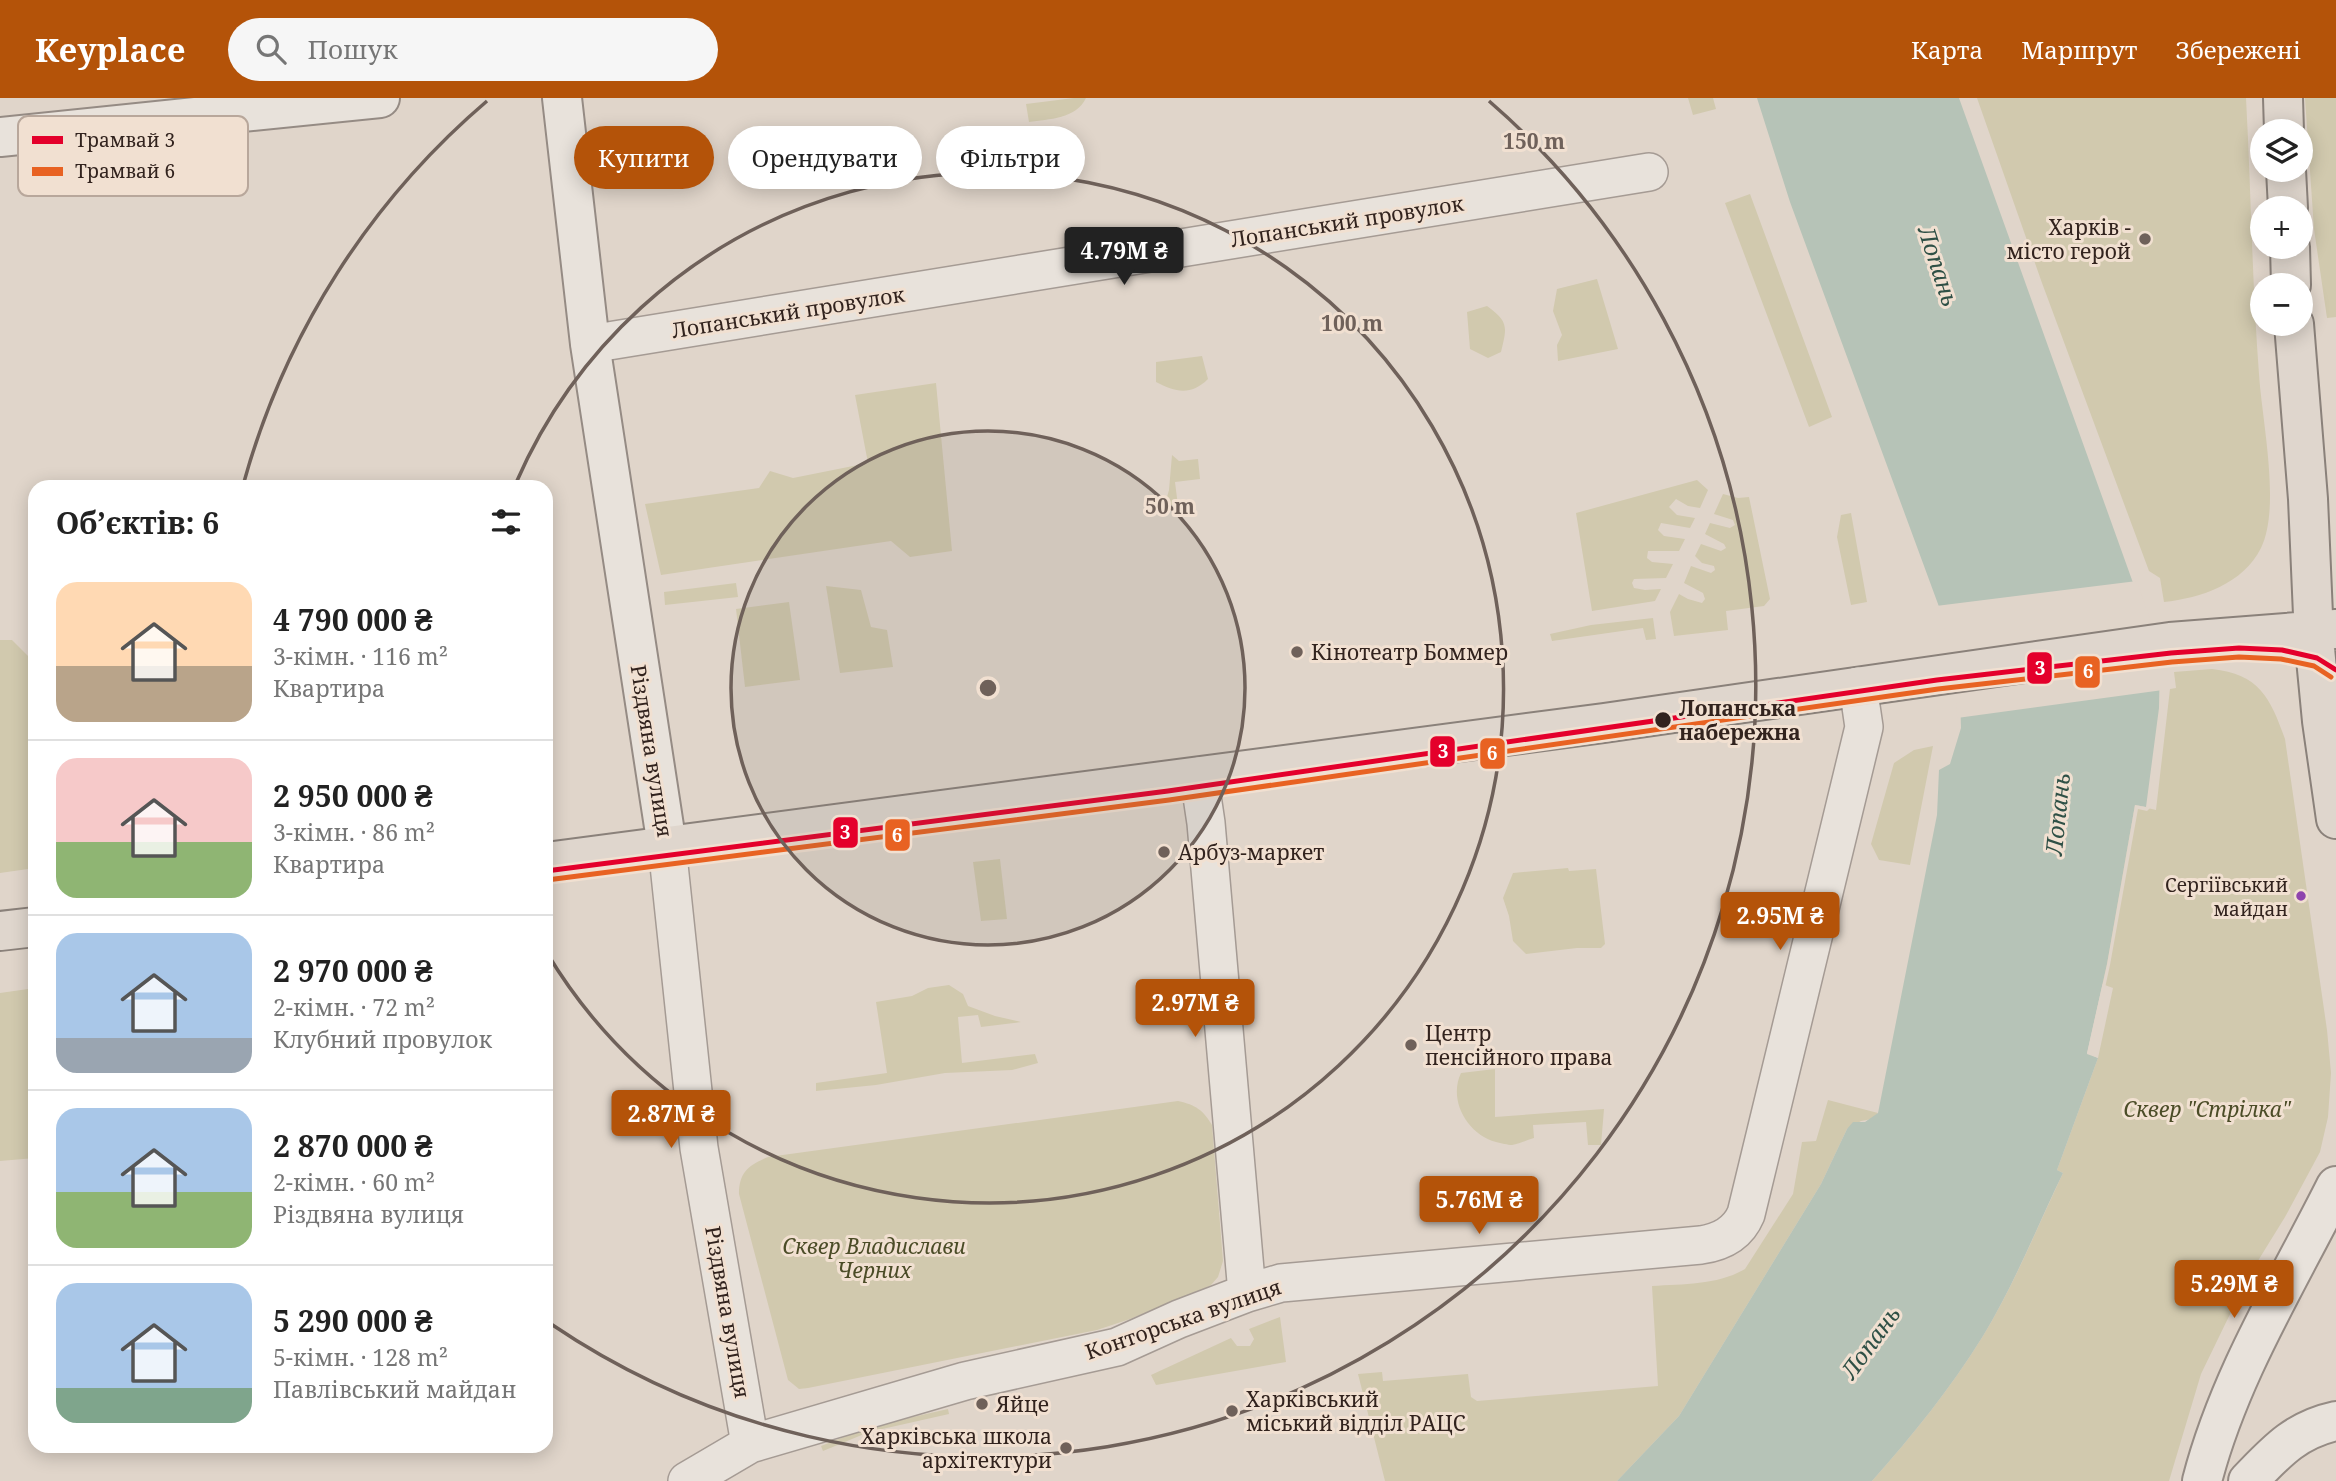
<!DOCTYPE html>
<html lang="uk">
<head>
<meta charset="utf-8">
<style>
	:root { --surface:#fff; --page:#f6f6f6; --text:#222; --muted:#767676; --line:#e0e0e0; --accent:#b45309 }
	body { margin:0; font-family:"Noto Serif",serif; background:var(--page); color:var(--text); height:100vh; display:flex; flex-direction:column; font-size:26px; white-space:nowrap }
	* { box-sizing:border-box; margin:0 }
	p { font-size:23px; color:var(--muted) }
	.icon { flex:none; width:38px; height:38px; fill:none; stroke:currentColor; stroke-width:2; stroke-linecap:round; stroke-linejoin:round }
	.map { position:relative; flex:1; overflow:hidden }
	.drawer { position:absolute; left:28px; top:382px; width:525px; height:973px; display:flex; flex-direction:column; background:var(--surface); border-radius:21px; box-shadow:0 4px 18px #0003 }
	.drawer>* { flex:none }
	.banner { position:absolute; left:574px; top:28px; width:665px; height:63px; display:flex; gap:14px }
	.tools { position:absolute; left:2250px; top:21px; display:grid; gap:14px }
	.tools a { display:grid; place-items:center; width:63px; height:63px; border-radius:50%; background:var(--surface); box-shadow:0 4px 18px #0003; font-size:35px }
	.price { position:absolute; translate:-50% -60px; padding:0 16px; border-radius:7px; background:var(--accent); color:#fff; font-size:23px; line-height:46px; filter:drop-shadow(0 2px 4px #0008) }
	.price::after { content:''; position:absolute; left:50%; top:42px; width:21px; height:16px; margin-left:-10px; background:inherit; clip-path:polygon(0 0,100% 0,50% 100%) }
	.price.on { background:#222; color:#fff }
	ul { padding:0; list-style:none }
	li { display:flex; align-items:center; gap:21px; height:175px; padding:0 28px }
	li+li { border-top:2px solid var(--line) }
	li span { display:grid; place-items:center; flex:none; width:196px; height:140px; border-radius:21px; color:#555 }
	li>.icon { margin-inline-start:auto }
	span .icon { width:84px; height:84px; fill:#fffc; stroke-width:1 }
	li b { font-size:30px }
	h2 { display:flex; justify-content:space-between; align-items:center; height:84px; padding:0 28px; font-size:30px }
	.chip { padding:0 24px; border-radius:32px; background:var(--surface); box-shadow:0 4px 18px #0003; font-size:24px; line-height:63px }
	.chip.on { background:var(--accent); color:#fff }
	header { display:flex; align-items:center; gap:42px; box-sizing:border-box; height:98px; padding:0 35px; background:var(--accent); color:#fff }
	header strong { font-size:33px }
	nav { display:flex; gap:38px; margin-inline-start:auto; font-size:24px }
	.search { width:490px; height:63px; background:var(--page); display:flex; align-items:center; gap:18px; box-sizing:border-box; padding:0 24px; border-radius:38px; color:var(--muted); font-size:26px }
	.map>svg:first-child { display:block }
	.green { fill:#d1c9ae }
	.water { fill:#b6c3b7 }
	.pier { fill:#e0d5ca }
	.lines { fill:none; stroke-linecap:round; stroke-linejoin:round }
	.street-casing { stroke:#a59b94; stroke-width:40 }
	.secondary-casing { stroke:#958b84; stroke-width:42 }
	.primary-casing { stroke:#8a817a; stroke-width:42 }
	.street { stroke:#e8e2db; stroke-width:37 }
	.secondary { stroke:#e8e2db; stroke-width:38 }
	.primary { stroke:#dfd6cd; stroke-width:38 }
	.tram-1-casing { stroke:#f1e0d1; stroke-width:10 }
	.tram-2-casing { stroke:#f1e0d1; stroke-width:10 }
	.tram-1 { stroke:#e4002b; stroke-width:5 }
	.tram-2 { stroke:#e86222; stroke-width:5 }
	.ring { fill:none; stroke:#6f615a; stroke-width:3.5 }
	.poi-dot { fill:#6f615a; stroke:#f1e0d1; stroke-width:2.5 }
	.stop-dot { fill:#32231e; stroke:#f1e0d1; stroke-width:2.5 }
	.bus-dot { fill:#8e44ad; stroke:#f1e0d1; stroke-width:2.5 }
	.labels { text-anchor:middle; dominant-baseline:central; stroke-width:6; stroke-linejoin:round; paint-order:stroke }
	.bus-label { font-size:19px; fill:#32231e; stroke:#f1e0d1; text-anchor:end }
	.street-label { font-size:21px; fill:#32231e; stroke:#f1e0d1 }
	.poi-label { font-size:21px; fill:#32231e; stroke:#f1e0d1; text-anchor:start }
	.stop-label { font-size:21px; font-weight:bold; fill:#32231e; stroke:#f1e0d1; text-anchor:start }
	.park-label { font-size:21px; font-style:italic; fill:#4b4c27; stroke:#f1e0d1 }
	.water-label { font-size:23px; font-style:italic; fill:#2f5046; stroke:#f1e0d1 }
	.key { fill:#f1e0d1; stroke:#b8a79b; stroke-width:2 }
	.key-label { font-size:19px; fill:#32231e }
	.centre { fill:#6f615a; stroke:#f1e0d1; stroke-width:3.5 }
	.ring-label { font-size:21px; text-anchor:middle; font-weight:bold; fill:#6f615a; stroke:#f1e0d1; stroke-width:6; stroke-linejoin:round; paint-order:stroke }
	.line-badge { stroke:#f1e0d1; stroke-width:2.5 }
	.badge-label { font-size:19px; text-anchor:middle; font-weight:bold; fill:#fff }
</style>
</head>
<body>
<header>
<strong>Keyplace</strong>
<div class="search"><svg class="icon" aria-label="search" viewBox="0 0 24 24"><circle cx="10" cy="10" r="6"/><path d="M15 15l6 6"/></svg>Пошук</div>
<nav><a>Карта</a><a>Маршрут</a><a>Збережені</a></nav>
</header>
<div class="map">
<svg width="2336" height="1383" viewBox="0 0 2336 1383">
	<rect width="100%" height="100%" fill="#e0d5ca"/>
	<path class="green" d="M1074 0H1086C1076 21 1049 21 1029 24L1026 6Z
		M1688 0H1713L1716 11 1693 17Z
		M1977 0H2246C2251 92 2252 184 2259 276 2262 323 2281 409 2261 450 2243 486 2201 500 2164 504L2160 480 2149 473 2042 185Z
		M2305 0H2336V219L2327 220 2314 131Z
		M1750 96 1832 319 1809 329 1725 105Z
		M1597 181 1618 251 1558 263 1557 247 1562 237 1553 213 1557 191Z
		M1487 208C1509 224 1507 229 1501 254L1488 260 1470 251 1467 214Z
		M1202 258 1208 281C1191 298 1175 294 1156 284V264Z
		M936 285 952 453 910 459 891 443 661 477 645 406 759 390 770 373 793 380 868 365 855 297Z
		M1172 357 1179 363 1198 361 1200 381 1175 384 1178 408 1165 406 1169 392Z
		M1697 382 1708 392 1700 410 1688 408 1676 401 1669 409 1677 417 1695 420 1690 430 1661 425 1658 432 1664 438 1685 441 1679 453H1648L1647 460 1652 464 1673 466 1666 480 1634 481 1632 485 1634 490 1645 492 1661 491 1655 503 1592 513 1576 415Z
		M1723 396 1738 400 1749 399 1770 501 1764 508 1726 513 1728 532 1674 538 1670 514 1679 496 1688 501 1702 505 1705 501 1703 495 1684 485 1691 468 1711 475 1715 472 1714 468 1702 465 1695 458 1701 446 1721 453 1726 450 1724 446 1705 436 1710 425 1730 430 1735 427 1733 422 1714 416Z
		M1851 415 1867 504 1851 507 1837 439 1841 417Z
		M736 485 738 499 665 507 664 494Z
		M826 488 861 492 871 529 887 532 893 569 840 575Z
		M789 504 800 582 745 589 736 511Z
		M1653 520 1656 541 1646 542 1643 530 1552 543 1550 536 1591 527Z
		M0 542H12L35 565V770L0 775Z
		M2212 571C2259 576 2270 599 2285 641L2327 932 2331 975 2328 1019 2320 1054 2285 1119 2248 1179 2201 1276 2169 1383H1872C1912 1338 1951 1290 1983 1238 2014 1187 2037 1130 2063 1075L2057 1072 2098 960 2113 890 2102 886 2135 707 2156 712 2170 591 2176 590 2174 574Z
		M1933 648 1910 767 1879 762 1871 746 1894 665 1914 652Z
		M1000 761 1007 821 981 823 973 764Z
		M1568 770 1569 773 1596 771 1605 846 1601 850H1577L1526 856 1513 843 1509 818 1503 800 1513 775Z
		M949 887 963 896 968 908 995 918 1021 924 981 929 978 917 958 919 962 965 1035 956 1038 965 1012 972 945 975 876 987 816 993V985L887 975 876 904 912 898 928 890Z
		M35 890V1060L0 1063V895Z
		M1495 971V1019L1604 1011 1601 1047H1588L1586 1024 1533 1027 1534 1040C1527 1042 1519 1046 1512 1047 1508 1047 1501 1045 1496 1044 1467 1036 1448 1002 1461 975Z
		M1828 1002 1878 1015 1872 1021 1861 1023 1847 1031 1821 1086 1679 1318 1617 1383H1385L1358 1276 1382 1274 1383 1283 1468 1276 1471 1299 1477 1303 1658 1288 1652 1188C1684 1186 1718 1187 1745 1171L1793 1096 1802 1044 1816 1043Z
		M1178 1003C1196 1007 1203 1012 1212 1027L1223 1163 1218 1179 1211 1187 1201 1192 1130 1221 1097 1232 808 1290 799 1291 788 1282 739 1096C739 1074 749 1067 768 1059Z
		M1280 1219 1286 1264 1156 1287 1151 1277 1231 1240 1237 1248H1250L1254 1241 1249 1231Z
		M948 1311 949 1316 869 1334 823 1353 821 1348 869 1329Z"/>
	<path class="water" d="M1757 0H1959L2160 560 2159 610 2146 709 2135 707 2107 866 2087 955 2098 960 2057 1072 2063 1075C2037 1129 2014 1187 1983 1238 1951 1290 1912 1338 1872 1383H1617L1679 1318 1821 1086 1847 1031 1853 1024H1865L1878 1015 1937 717 1939 672 1950 666 1961 630 1959 563 1790 104Z"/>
	<path class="pier" d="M2137 483 2163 560V592L1957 620 1956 563 1936 508Z
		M2135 707 2150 710 2147 713 2138 711 2110 867 2091 954 2098 956V960L2087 956 2107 866Z"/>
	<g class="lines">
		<defs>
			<path id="street" d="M590 246 1649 74
				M1199 678 1206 725 1247 1195
				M667 748 699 1050 750 1346
				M687 1383 750 1346 965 1283 1117 1249 1179 1221 1247 1195 1281 1185 1701 1147C1722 1144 1738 1135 1746 1116L1864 629 1858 588"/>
			<path id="secondary" d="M562 0 590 246 667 748
				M0 39 380 0
				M2202 1383C2229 1278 2288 1184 2336 1088
				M2248 1383C2276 1354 2295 1332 2336 1323"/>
			<path id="primary" d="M2283 0 2284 33
				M2286 72 2288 110
				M2290 149 2291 187
				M2294 226 2308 401 2314 540 2322 623 2336 721
				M546 764 1604 625 2170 544 2336 531
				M0 833 35 829"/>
		</defs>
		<use href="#street" class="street-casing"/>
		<use href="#secondary" class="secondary-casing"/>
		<use href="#primary" class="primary-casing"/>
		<use href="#street" class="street"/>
		<use href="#secondary" class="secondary"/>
		<use href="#primary" class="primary"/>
		<defs>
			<path id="tram-1" d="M546 773 1168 693 1937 582 2171 555 2239 550 2282 552 2317 560 2336 572"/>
			<path id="tram-2" d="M547 782 1169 702 1938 591 2172 564 2239 559 2281 561 2314 568 2331 579"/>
		</defs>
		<use href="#tram-1" class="tram-1-casing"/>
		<use href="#tram-2" class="tram-2-casing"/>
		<use href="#tram-1" class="tram-1"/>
		<use href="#tram-2" class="tram-2"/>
	</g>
	<circle cx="988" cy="590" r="257" fill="#6f615a" fill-opacity=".12"/>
	<g class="ring">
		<circle cx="988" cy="590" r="257"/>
		<path d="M516 385A515 515 0 1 1 547 855"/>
		<path d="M244 384A772 772 0 0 1 487 3M1489 3A772 772 0 0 1 551 1226"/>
	</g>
	<g class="poi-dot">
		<circle cx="2145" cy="141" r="7"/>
		<circle cx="1297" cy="554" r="7"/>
		<circle cx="1164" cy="754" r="7"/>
		<circle cx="1411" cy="947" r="7"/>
		<circle cx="982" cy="1306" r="7"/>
		<circle cx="1232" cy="1313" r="7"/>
		<circle cx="1066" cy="1350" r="7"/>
	</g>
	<circle class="stop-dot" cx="1663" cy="622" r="9"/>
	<circle class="bus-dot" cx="2301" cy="798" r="6"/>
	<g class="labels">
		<g class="bus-label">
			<text x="2288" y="787">Сергіївський<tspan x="2288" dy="24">майдан</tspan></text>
		</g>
		<g class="street-label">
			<text transform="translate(1347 123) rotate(-9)">Лопанський провулок</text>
			<text transform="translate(788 214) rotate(-9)">Лопанський провулок</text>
			<text transform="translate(652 653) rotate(81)">Різдвяна вулиця</text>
			<text transform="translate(728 1214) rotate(80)">Різдвяна вулиця</text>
			<text transform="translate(1183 1221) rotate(-19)">Конторська вулиця</text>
		</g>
		<g class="poi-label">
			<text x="2131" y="129" text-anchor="end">Харків -<tspan x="2131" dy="24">місто герой</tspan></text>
			<text x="1311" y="554">Кінотеатр Боммер</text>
			<text x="1178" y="754">Арбуз-маркет</text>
			<text x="1425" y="935">Центр<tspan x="1425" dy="24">пенсійного права</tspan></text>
			<text x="1246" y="1301">Харківський<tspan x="1246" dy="24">міський відділ РАЦС</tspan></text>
			<text x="996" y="1306">Яйце</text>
			<text x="1052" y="1338" text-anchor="end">Харківська школа<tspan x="1052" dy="24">архітектури</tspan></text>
		</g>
		<g class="stop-label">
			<text x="1679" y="610">Лопанська<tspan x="1679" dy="24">набережна</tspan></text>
		</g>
		<g class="park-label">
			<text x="2207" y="1011">Сквер "Стрілка"</text>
			<text x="874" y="1148">Сквер Владислави<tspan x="874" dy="24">Черних</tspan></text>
		</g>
		<g class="water-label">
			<text transform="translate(1939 168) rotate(72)">Лопань</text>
			<text transform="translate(2057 716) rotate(-84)">Лопань</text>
			<text transform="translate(1870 1244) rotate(-54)">Лопань</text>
		</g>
	</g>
	<rect x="18" y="18" width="230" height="80" rx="10" class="key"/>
	<rect x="32" y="38" width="31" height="8" fill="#e4002b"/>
	<rect x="32" y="69" width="31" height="9" fill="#e86222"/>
	<g class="key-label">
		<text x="75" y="49">Трамвай 3</text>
		<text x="75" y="80">Трамвай 6</text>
	</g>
	<circle cx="988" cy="590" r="10" class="centre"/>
	<g class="ring-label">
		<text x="1534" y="51">150 m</text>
		<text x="1352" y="233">100 m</text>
		<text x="1170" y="416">50 m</text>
	</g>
	<g class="line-badge">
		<rect x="2026" y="553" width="27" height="34" rx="7" fill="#e4002b"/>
		<rect x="2074" y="557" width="27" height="34" rx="7" fill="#e86222"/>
		<rect x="1429" y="637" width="27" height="33" rx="7" fill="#e4002b"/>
		<rect x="1479" y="639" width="27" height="33" rx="7" fill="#e86222"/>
		<rect x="832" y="718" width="27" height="33" rx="7" fill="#e4002b"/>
		<rect x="884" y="720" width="27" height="34" rx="7" fill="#e86222"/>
	</g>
	<g class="badge-label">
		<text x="2040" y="577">3</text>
		<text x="2088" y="580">6</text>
		<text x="1443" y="660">3</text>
		<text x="1492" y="662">6</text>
		<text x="845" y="741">3</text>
		<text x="897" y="744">6</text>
	</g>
</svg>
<div class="tools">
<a><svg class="icon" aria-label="layers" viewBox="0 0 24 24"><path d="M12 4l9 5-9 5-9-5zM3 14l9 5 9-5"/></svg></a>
<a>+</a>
<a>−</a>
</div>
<b class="price on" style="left:1124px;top:189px">4.79M ₴</b>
<b class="price" style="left:1780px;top:854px">2.95M ₴</b>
<b class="price" style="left:1195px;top:941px">2.97M ₴</b>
<b class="price" style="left:671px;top:1052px">2.87M ₴</b>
<b class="price" style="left:1479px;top:1138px">5.76M ₴</b>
<b class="price" style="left:2234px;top:1222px">5.29M ₴</b>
<div class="banner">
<a class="chip on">Купити</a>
<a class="chip">Орендувати</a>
<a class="chip">Фільтри</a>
</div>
<section class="drawer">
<h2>Об’єктів: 6<svg class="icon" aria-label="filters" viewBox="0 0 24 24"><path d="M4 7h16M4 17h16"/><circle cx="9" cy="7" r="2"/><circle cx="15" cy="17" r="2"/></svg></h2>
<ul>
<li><span style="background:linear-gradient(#ffd9b3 60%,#b9a48a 0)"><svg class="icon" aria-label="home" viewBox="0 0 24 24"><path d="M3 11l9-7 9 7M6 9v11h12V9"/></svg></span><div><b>4 790 000 ₴</b><p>3-кімн. · 116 m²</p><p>Квартира</p></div></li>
<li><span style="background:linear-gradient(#f6c9c9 60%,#8fb573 0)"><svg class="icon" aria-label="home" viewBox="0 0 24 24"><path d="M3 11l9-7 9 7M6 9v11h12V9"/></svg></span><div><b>2 950 000 ₴</b><p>3-кімн. · 86 m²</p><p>Квартира</p></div></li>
<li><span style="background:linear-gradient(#a9c7e8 75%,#9aa5b1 0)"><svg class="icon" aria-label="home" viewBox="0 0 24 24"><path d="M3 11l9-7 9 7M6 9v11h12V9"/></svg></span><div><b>2 970 000 ₴</b><p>2-кімн. · 72 m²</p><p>Клубний провулок</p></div></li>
<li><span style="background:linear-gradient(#a9c7e8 60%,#8fb573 0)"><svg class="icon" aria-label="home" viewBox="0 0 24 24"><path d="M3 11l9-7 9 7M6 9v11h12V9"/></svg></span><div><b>2 870 000 ₴</b><p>2-кімн. · 60 m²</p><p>Різдвяна вулиця</p></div></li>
<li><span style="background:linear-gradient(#a9c7e8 75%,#7fa58c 0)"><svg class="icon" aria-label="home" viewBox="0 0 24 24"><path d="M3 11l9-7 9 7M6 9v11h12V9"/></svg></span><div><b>5 290 000 ₴</b><p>5-кімн. · 128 m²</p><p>Павлівський майдан</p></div></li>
</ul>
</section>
</div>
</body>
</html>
